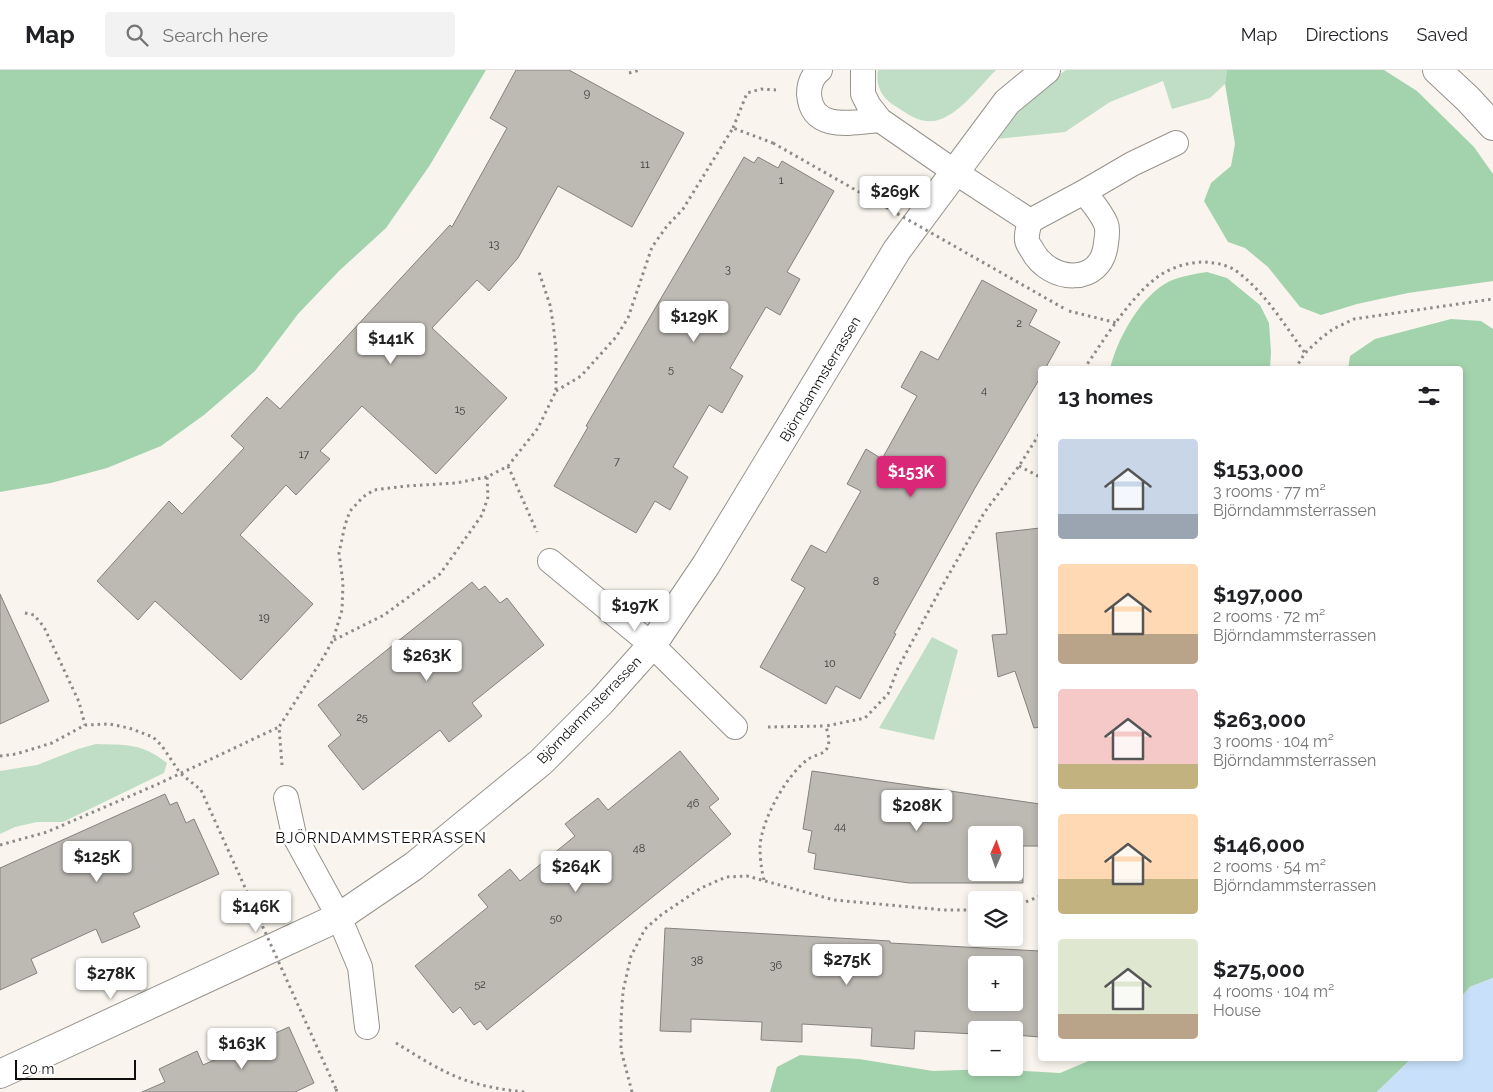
<!DOCTYPE html>
<html lang="en">
<head>
<meta charset="utf-8">
<style>
	:root { --surface:#fff; --page:#f2f2f2; --text:#202124; --muted:#757577; --line:#e0e0e0; --accent:#db2777 }
	body { margin:0; font-family:Raleway,sans-serif; background:var(--page); color:var(--text); height:100vh; display:flex; flex-direction:column; font-size:19px; white-space:nowrap }
	* { box-sizing:border-box; margin:0 }
	p { font-size:16px; color:var(--muted) }
	.icon { flex:none; width:28px; height:28px; fill:none; stroke:currentColor; stroke-width:2; stroke-linecap:round; stroke-linejoin:round }
	.map { position:relative; flex:1; overflow:hidden }
	.sheet { position:absolute; left:1038px; top:296px; width:425px; height:695px; display:flex; flex-direction:column; background:var(--surface); border-radius:5px; box-shadow:0 2px 8px #0003 }
	.sheet>* { flex:none }
	.needle { width:32px; rotate:2deg }
	.controls { position:absolute; left:968px; top:756px; display:grid; gap:10px }
	.controls a { display:grid; place-items:center; width:55px; height:55px; border-radius:5px; background:var(--surface); box-shadow:0 2px 8px #0003; font-size:25px }
	.scale { position:absolute; left:15px; bottom:12px; width:121px; box-sizing:border-box; padding-left:5px; border:2px solid #100f0d; border-top:0; font-size:14px; line-height:18px; white-space:nowrap; color:#100f0d; -webkit-text-stroke:4px #fff; paint-order:stroke }
	.price { position:absolute; translate:-50% -42px; padding:0 11px; border-radius:5px; background:#fff; color:#222; font-size:16px; line-height:32px; filter:drop-shadow(0 1px 2px #0008) }
	.price::after { content:''; position:absolute; left:50%; top:30px; width:15px; height:11px; margin-left:-8px; background:inherit; clip-path:polygon(0 0,100% 0,50% 100%) }
	.price.active { background:var(--accent); color:#fff }
	ul { padding:0; list-style:none }
	li { display:flex; align-items:center; gap:15px; height:125px; padding:0 20px }
	li span { display:grid; place-items:center; flex:none; width:140px; height:100px; border-radius:5px; color:#555 }
	li>.icon { margin-inline-start:auto }
	span .icon { width:60px; height:60px; fill:#fffc; stroke-width:1 }
	li b { font-size:21px }
	h2 { display:flex; justify-content:space-between; align-items:center; height:60px; padding:0 20px; font-size:21px }
	header { display:flex; align-items:center; gap:30px; box-sizing:border-box; height:70px; padding:0 25px; background:var(--surface); border-bottom:1px solid var(--line) }
	header strong { font-size:24px }
	nav { display:flex; gap:28px; margin-inline-start:auto; font-size:18px }
	.search { width:350px; height:45px; background:var(--page); display:flex; align-items:center; gap:12px; box-sizing:border-box; padding:0 18px; border-radius:5px; color:var(--muted); font-size:19px }
	.map>svg:first-child { display:block }
	.green { fill:#c0dec5 }
	.forest { fill:#a3d3ad }
	.water { fill:#c8e0fa }
	.building { fill:#bdb9b3; stroke:#85817c; fill-rule:evenodd }
	.lines { fill:none; stroke-linecap:round; stroke-linejoin:round }
	.service-casing { stroke:#96928c; stroke-width:26 }
	.minor-casing { stroke:#96928c; stroke-width:30 }
	.path { stroke:#8e8b87; stroke-width:3; stroke-dasharray:2.5 4; stroke-linecap:butt }
	.service { stroke:#fff; stroke-width:24 }
	.minor { stroke:#fff; stroke-width:28 }
	.path-bridge { stroke:#8e8b87; stroke-width:3; stroke-dasharray:2.5 4; stroke-linecap:butt }
	.labels { text-anchor:middle; dominant-baseline:central; stroke-width:4.5; stroke-linejoin:round; paint-order:stroke }
	.number-label { font-size:11px; fill:#3b3a36 }
	.street-label { font-size:14px; fill:#100f0d; stroke:#fff }
	.neighbourhood-label { font-size:15px; letter-spacing:1px; fill:#100f0d; stroke:#fff }
</style>
</head>
<body>
<header>
<strong>Map</strong>
<div class="search"><svg class="icon" aria-label="search" viewBox="0 0 24 24"><circle cx="10" cy="10" r="6"/><path d="M15 15l6 6"/></svg>Search here</div>
<nav><a>Map</a><a>Directions</a><a>Saved</a></nav>
</header>
<div class="map">
<svg width="1493" height="1022" viewBox="0 0 1493 1022">
	<rect width="100%" height="100%" fill="#f9f5ee"/>
	<path class="green" d="M878 0H996C979 17 952 55 926 51 914 50 902 40 892 34 881 27 875 13 878 0Z
		M1066 0H1227L1225 14 1210 28 1172 39 1163 11 1110 32 1065 62 997 69C1019 38 1035 21 1066 0Z
		M932 567 958 580 934 670 879 658Z
		M96 674C127 675 142 673 167 693L164 703 63 752H37L15 757 0 764V701L37 695 78 679Z"/>
	<path class="forest" d="M0 0H486L430 95 386 158 339 201 298 244 255 301 204 345 161 376 107 398 51 413 0 422Z
		M1227 0H1384L1417 21 1474 77 1493 104V211L1408 223 1357 234 1321 245 1300 237 1268 197 1245 178 1228 172 1204 131 1211 113 1231 96 1235 74 1225 14Z
		M1207 202 1227 208 1260 235 1269 253 1271 282 1270 299H1110C1117 269 1141 225 1170 211 1182 206 1194 204 1207 202Z
		M1451 249 1481 251 1493 259V908L1470 917 1460 928V299H1348L1350 286 1375 269Z
		M800 985 859 989 933 1001 990 999 1060 1003 1093 989H1411L1377 1022H770L777 997Z"/>
	<path class="water" d="M1493 908V1022H1377L1411 989H1460V928L1470 917Z"/>
	<path class="building" d="M516 0H569L684 63 632 157 558 116 518 188 489 221 477 210 432 258 507 328 436 404 362 336 320 381 330 389 296 425 286 415 240 465 313 534 241 610 155 531 138 550 97 511 169 431 182 444 244 378 231 366 267 327 280 339 450 155 452 157 507 58 490 48Z
		M744 87 754 93 758 87 778 98 782 91 834 121 787 202 800 209 780 245 766 237 730 298 743 306 722 343 709 335 673 397 688 407 670 440 655 431 636 463 554 416 588 357 586 356Z
		M982 210 1037 240 1029 255 1060 272 1045 299H1040V308L975 418 894 563 896 564 860 629 836 616 826 634 760 597 805 518 791 510 811 475 826 483 861 421 847 414 866 379 882 389 917 326 901 317 921 281 938 290Z
		M1040 458V657L1034 658 1015 601 998 607 992 565 1007 564 996 463Z
		M472 512 479 520 485 516 500 533 507 528 544 575 472 633 482 646 449 672 440 660 363 720 328 676 341 665 318 635Z
		M0 524 49 631 0 654Z
		M680 681 719 729 709 737 731 764 487 960 480 951 474 955 460 937 453 943 415 896 488 837 478 825 510 799 520 811 575 766 565 754 598 728 608 740Z
		M812 701 1040 734V776H1023V813H909L814 799 816 784 808 782 812 761 803 759ZM976 765H1014V802H976Z
		M165 724 170 735 177 732 186 753 194 749 219 804 133 843 140 857 102 873 96 859 31 889 37 903 0 920V798Z
		M665 858 890 871V873L1040 881V967L1014 965V960H976V964L915 961 914 979 871 976 872 958 802 954V972L761 970 762 952 691 949V962L660 961ZM976 895H1014V932H976Z
		M289 957 314 1013 295 1022H142L165 1012 159 999 197 981 203 995Z"/>
	<g class="lines">
		<defs>
			<path id="service" d="M820 0C812 6 809 15 809 24 812 63 854 52 880 50
				M863 0V24L869 36 880 50 955 102 1030 151 1084 122 1132 94 1176 73
				M1030 151C1029 156 1026 164 1027 170 1027 173 1030 177 1032 180 1049 213 1102 217 1106 173 1107 167 1108 159 1106 154 1101 142 1092 132 1084 122
				M550 491 652 575 735 657
				M286 728 294 765 339 847 360 897 367 957"/>
			<path id="minor" d="M1437 0 1468 29 1493 56
				M0 1004 339 847 414 796 541 692 601 632 652 575 706 495 897 180 1007 32 1046 0"/>
		</defs>
		<use href="#service" class="service-casing"/>
		<use href="#minor" class="minor-casing"/>
		<path class="path" d="M629 3 640 0
			M733 58 747 23 761 19 776 20
			M1069 241 1117 253
			M1084 299C1103 271 1129 229 1155 209 1168 198 1188 192 1205 192 1218 193 1230 195 1240 204 1267 225 1285 256 1305 283
			M1295 299 1305 283 1320 269 1333 259 1354 249 1493 229
			M556 321 581 306 616 267 628 248 652 177 667 156 683 139 733 58 773 73
			M508 396 537 462
			M1019 396 1040 407
			M25 543 34 545 44 557 79 632 85 655
			M334 570 384 545 440 504 482 445 488 427 487 407
			M768 657 826 656
			M0 686 16 684 52 673 85 655 109 654 129 658 153 667 162 676 180 703 201 720
			M282 695 279 657 323 588 333 570 342 540 343 513 339 483 345 455 350 441 363 427 374 420 406 416 456 413 487 407 508 396 538 358 556 321V279L553 253 550 235 538 199
			M0 775 47 762 158 714 279 657
			M764 810C761 798 760 787 760 776 762 749 786 706 807 690 812 686 819 685 824 682 832 675 828 665 826 656L865 648 888 624 898 598 940 520 984 443 1019 396 1040 363
			M1014 837 1040 826
			M396 973C419 987 443 1003 468 1011 486 1017 505 1020 525 1022
			M336 1019 337 1022
			M632 1022 621 980V950L623 921 631 886 645 859 661 845 701 818 726 807 747 806 834 830 944 840H976"/>
		<use href="#service" class="service"/>
		<use href="#minor" class="minor"/>
		<path class="path-bridge" d="M773 73 1065 239
			M201 720 336 1019"/>
	</g>
	<g class="labels">
		<g class="number-label">
			<text x="587" y="23">9</text>
			<text x="645" y="94">11</text>
			<text x="781" y="110">1</text>
			<text x="494" y="174">13</text>
			<text x="728" y="199">3</text>
			<text x="1019" y="253">2</text>
			<text x="671" y="299">5</text>
			<text x="984" y="320">4</text>
			<text x="460" y="339">15</text>
			<text x="304" y="384">17</text>
			<text x="617" y="391">7</text>
			<text x="876" y="511">8</text>
			<text x="264" y="547">19</text>
			<text x="830" y="593">10</text>
			<text x="362" y="647">25</text>
			<text x="693" y="733">46</text>
			<text x="840" y="756">44</text>
			<text x="639" y="778">48</text>
			<text x="556" y="848">50</text>
			<text x="697" y="890">38</text>
			<text x="776" y="895">36</text>
			<text x="480" y="914">52</text>
		</g>
		<g class="street-label">
			<text transform="translate(820 309) rotate(-59)">Björndammsterrassen</text>
			<text transform="translate(589 640) rotate(-46)">Björndammsterrassen</text>
		</g>
		<g class="neighbourhood-label">
			<text x="381" y="768">BJÖRNDAMMSTERRASSEN</text>
		</g>
	</g>
</svg>
<div class="controls">
<a><svg class="needle" viewBox="-14 -14 28 28"><path d="M0-13l5 13h-10z" fill="#e53935"/><path d="M0 13l5-13h-10z" fill="#757577"/></svg></a>
<a><svg class="icon" aria-label="layers" viewBox="0 0 24 24"><path d="M12 4l9 5-9 5-9-5zM3 14l9 5 9-5"/></svg></a>
<a>+</a>
<a>−</a>
</div>
<div class="scale">20 m</div>
<b class="price" style="left:895px;top:148px">$269K</b>
<b class="price" style="left:694px;top:273px">$129K</b>
<b class="price" style="left:391px;top:295px">$141K</b>
<b class="price active" style="left:911px;top:428px">$153K</b>
<b class="price" style="left:635px;top:562px">$197K</b>
<b class="price" style="left:427px;top:612px">$263K</b>
<b class="price" style="left:917px;top:762px">$208K</b>
<b class="price" style="left:97px;top:813px">$125K</b>
<b class="price" style="left:576px;top:823px">$264K</b>
<b class="price" style="left:256px;top:863px">$146K</b>
<b class="price" style="left:847px;top:916px">$275K</b>
<b class="price" style="left:111px;top:930px">$278K</b>
<b class="price" style="left:242px;top:1000px">$163K</b>
<section class="sheet">
<h2>13 homes<svg class="icon" aria-label="filters" viewBox="0 0 24 24"><path d="M4 7h16M4 17h16"/><circle cx="9" cy="7" r="2"/><circle cx="15" cy="17" r="2"/></svg></h2>
<ul>
<li><span style="background:linear-gradient(#c9d6e8 75%,#9aa5b1 0)"><svg class="icon" aria-label="home" viewBox="0 0 24 24"><path d="M3 11l9-7 9 7M6 9v11h12V9"/></svg></span><div><b>$153,000</b><p>3 rooms · 77 m²</p><p>Björndammsterrassen</p></div></li>
<li><span style="background:linear-gradient(#ffd9b3 70%,#b9a48a 0)"><svg class="icon" aria-label="home" viewBox="0 0 24 24"><path d="M3 11l9-7 9 7M6 9v11h12V9"/></svg></span><div><b>$197,000</b><p>2 rooms · 72 m²</p><p>Björndammsterrassen</p></div></li>
<li><span style="background:linear-gradient(#f6c9c9 75%,#c2b280 0)"><svg class="icon" aria-label="home" viewBox="0 0 24 24"><path d="M3 11l9-7 9 7M6 9v11h12V9"/></svg></span><div><b>$263,000</b><p>3 rooms · 104 m²</p><p>Björndammsterrassen</p></div></li>
<li><span style="background:linear-gradient(#ffd9b3 65%,#c2b280 0)"><svg class="icon" aria-label="home" viewBox="0 0 24 24"><path d="M3 11l9-7 9 7M6 9v11h12V9"/></svg></span><div><b>$146,000</b><p>2 rooms · 54 m²</p><p>Björndammsterrassen</p></div></li>
<li><span style="background:linear-gradient(#dfe7d0 75%,#b9a48a 0)"><svg class="icon" aria-label="home" viewBox="0 0 24 24"><path d="M3 11l9-7 9 7M6 9v11h12V9"/></svg></span><div><b>$275,000</b><p>4 rooms · 104 m²</p><p>House</p></div></li>
</ul>
</section>
</div>
</body>
</html>
